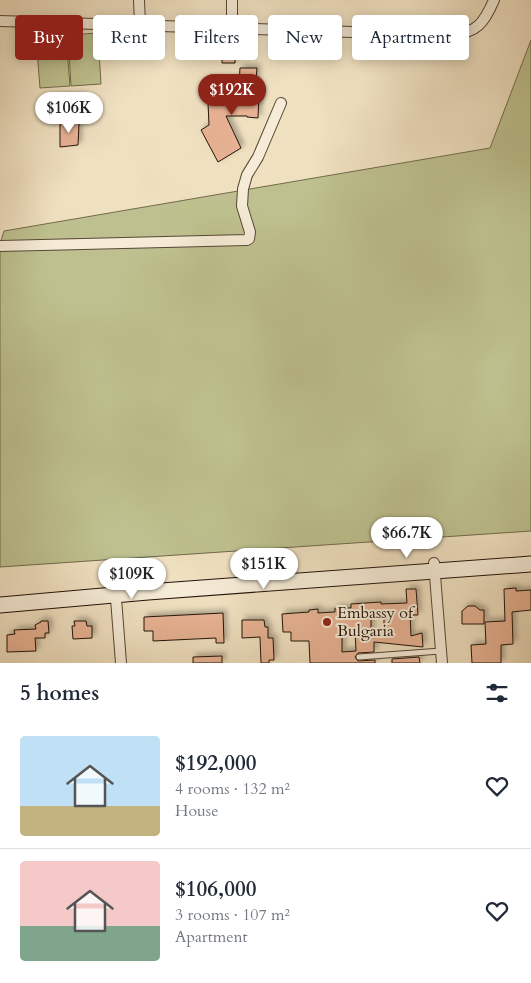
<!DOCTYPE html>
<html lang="en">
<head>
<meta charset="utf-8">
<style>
	:root { --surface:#fff; --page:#f2f2f3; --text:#1f2937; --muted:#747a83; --line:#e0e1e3; --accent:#8f2418 }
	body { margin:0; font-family:Cardo,serif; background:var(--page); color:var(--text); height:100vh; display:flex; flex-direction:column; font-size:19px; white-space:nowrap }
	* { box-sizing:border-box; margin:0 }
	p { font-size:16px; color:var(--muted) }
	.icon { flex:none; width:28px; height:28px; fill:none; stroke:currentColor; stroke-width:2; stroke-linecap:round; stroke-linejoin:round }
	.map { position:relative; height:663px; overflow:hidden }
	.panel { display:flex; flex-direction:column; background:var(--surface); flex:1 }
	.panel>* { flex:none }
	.top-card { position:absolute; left:15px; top:15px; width:501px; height:45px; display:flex; gap:10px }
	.price { position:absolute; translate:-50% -42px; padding:0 11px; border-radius:18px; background:#fff; color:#222; font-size:16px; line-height:32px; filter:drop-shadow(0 1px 2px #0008) }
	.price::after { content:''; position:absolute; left:50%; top:30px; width:15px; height:11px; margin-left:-8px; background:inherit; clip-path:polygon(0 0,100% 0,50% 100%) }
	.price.active { background:var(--accent); color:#fff }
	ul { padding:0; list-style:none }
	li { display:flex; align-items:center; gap:15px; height:125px; padding:0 20px }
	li+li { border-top:1px solid var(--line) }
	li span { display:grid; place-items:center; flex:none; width:140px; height:100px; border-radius:5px; color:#555 }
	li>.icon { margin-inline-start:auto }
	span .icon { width:60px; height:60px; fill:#fffc; stroke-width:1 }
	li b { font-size:21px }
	h2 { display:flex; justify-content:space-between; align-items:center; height:60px; padding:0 20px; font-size:21px }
	.pill { padding:0 18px; border-radius:5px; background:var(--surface); box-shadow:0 2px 12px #0003; font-size:18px; line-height:45px }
	.pill.active { background:var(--accent); color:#fff }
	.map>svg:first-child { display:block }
	.green { fill:#bec18f; stroke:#716a4c }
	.building { fill:#e6b293; stroke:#24140a; fill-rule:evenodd; filter:url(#shadow) }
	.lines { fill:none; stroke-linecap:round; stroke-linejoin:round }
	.service-casing { stroke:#574738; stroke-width:7 }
	.minor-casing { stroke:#574738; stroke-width:12 }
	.secondary-casing { stroke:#24140a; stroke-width:17 }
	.service { stroke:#f5ebd6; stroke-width:5 }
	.minor { stroke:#f5ebd6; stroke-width:10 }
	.secondary { stroke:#f5ebd6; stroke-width:15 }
	.poi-dot { fill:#8f2418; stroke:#f5ebd6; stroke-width:2 }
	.labels { text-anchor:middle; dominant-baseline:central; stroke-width:4; stroke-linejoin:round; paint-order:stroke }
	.poi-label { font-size:16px; fill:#24140a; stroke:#f5ebd6; text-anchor:start }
</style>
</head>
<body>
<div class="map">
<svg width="531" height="663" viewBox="0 0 531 663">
	<defs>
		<filter id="shadow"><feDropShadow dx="3.5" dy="-3.5" stdDeviation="2.5" flood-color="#0004"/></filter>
	</defs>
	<rect width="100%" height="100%" fill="#efe0c0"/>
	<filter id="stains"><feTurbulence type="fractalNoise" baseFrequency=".004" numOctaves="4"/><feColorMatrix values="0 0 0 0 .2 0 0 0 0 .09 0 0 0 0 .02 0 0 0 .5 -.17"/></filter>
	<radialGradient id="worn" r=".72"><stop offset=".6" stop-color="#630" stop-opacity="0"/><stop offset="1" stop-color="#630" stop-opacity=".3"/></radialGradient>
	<path class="green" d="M98 33 101 84 71 86 68 35Z
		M66 36 70 86 40 88 36 38Z
		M531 40V531L0 567V244L4 231 490 148Z"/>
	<path class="building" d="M285 42H295L294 56H284Z
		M222 55H235V63H222Z
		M240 68H257L255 91 259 92 258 118 247 117V116H226L241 148 218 162 201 130 209 125 208 103H238Z
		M55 98H81V106H77V110H60L61 106 56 107Z
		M60 123H79L78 145 60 147Z
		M516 588V591L531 590V610L512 612 513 644 501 645V663H472L471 645 486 644 485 622 505 621 504 589Z
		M406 589H416L418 615H410L411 636 422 633 423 647 374 642V652L358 653 355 657 358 661 375 660V663H310L309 641H291V632H283L282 614 309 612V610L318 609V613L335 612V608H351V604L381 602V604L407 603ZM384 615V635L371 636V616ZM342 630H355L356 651 342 652Z
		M468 606H475L480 610H484V624H462V611Z
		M223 613 224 643H216V638L153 641V631H144V617Z
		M242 620H264L265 627H268V638H273L274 660H269V663H261L260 637 242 638Z
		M41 621H48L49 633H45V638H35L36 651 7 652V635L15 634 14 630 36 629 35 625 41 622Z
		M74 621H86L87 626H92V638L73 639 72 626H75Z
		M222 656V663H193V657Z
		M419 657 420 663H392V659Z"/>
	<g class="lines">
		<defs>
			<path id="service" d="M359 657 441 651"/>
			<path id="minor" d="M139 0 140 25
				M232 0V28
				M0 21 451 35C477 33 484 23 494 0
				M0 246 247 240 249 239 250 232 242 206 243 189 247 175 258 157 281 103
				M434 563 442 663
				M115 586 121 663"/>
			<path id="secondary" d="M0 605 148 592 531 564"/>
		</defs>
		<use href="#service" class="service-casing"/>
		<use href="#minor" class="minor-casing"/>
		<use href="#secondary" class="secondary-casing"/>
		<use href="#service" class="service"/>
		<use href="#minor" class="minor"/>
		<use href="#secondary" class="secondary"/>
	</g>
	<circle class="poi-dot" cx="327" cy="622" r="5"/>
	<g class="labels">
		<g class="poi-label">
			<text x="337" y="613">Embassy of<tspan x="337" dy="18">Bulgaria</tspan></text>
		</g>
	</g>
	<rect width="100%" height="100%" filter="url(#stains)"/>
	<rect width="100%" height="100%" fill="url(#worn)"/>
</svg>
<b class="price active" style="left:232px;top:116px">$192K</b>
<b class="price" style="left:69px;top:134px">$106K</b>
<b class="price" style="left:407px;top:559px">$66.7K</b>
<b class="price" style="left:264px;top:590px">$151K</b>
<b class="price" style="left:132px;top:600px">$109K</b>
<div class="top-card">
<a class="pill active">Buy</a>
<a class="pill">Rent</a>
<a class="pill">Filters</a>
<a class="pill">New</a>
<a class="pill">Apartment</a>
</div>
</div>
<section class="panel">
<h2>5 homes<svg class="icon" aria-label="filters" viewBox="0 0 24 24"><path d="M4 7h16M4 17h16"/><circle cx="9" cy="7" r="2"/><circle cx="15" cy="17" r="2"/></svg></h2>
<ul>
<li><span style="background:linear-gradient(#bfe0f5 70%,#c2b280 0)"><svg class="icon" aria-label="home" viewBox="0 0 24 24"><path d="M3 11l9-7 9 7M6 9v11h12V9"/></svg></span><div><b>$192,000</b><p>4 rooms · 132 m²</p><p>House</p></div><svg class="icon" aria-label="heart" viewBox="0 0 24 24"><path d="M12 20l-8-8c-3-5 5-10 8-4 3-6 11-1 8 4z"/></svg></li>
<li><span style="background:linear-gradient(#f6c9c9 65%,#7fa58c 0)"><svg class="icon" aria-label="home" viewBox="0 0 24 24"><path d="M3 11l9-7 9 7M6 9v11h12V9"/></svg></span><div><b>$106,000</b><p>3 rooms · 107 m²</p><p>Apartment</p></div><svg class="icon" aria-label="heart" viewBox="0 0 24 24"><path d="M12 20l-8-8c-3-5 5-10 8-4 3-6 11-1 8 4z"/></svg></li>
</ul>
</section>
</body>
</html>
